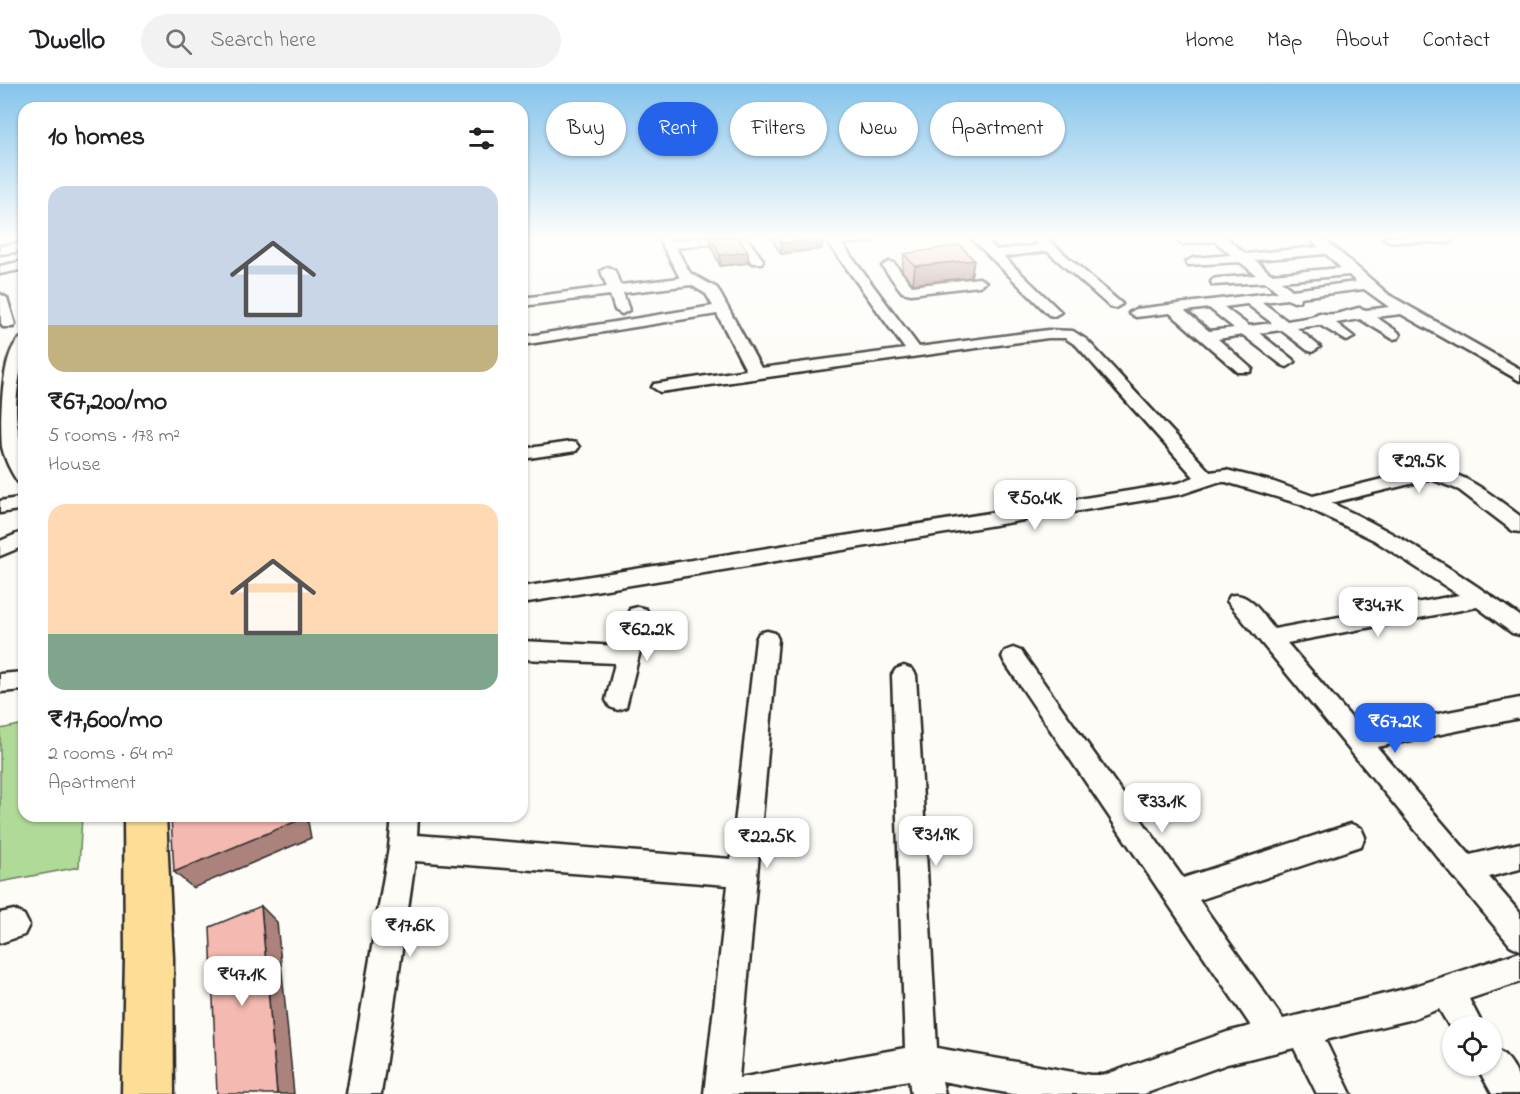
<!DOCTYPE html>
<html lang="en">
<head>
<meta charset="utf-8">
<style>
	:root { --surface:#fff; --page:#f2f2f2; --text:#202124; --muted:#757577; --line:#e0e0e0; --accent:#2563eb }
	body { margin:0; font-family:"Indie Flower",sans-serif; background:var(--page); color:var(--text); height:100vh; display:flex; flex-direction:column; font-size:22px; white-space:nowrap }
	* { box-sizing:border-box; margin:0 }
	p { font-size:20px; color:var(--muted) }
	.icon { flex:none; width:33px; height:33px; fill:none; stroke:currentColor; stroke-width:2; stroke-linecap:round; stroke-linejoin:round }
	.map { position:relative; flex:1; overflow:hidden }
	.drawer { position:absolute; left:18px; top:18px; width:510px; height:720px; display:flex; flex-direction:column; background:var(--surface); border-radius:18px; box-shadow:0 2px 4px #0004 }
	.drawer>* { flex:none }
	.banner { position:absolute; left:546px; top:18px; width:570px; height:54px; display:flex; gap:12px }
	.tools { position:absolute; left:1442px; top:932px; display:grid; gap:12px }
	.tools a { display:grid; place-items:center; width:60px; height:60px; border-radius:50%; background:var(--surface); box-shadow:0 2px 4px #0004; font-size:30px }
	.price { position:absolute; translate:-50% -51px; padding:0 14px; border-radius:12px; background:#fff; color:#222; font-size:20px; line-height:39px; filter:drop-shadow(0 2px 3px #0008) }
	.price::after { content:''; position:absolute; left:50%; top:36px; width:18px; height:14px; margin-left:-9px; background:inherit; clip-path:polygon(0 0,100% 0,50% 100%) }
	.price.selected { background:var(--accent); color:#fff }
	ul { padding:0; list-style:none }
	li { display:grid; align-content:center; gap:12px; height:318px; padding:0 30px }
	li span { display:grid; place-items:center; height:186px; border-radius:18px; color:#555 }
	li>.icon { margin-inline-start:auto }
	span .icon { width:108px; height:108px; fill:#fffc; stroke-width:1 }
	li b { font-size:26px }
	h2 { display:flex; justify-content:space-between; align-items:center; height:72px; padding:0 30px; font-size:26px }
	.chip { padding:0 21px; border-radius:27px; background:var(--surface); box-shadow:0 2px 4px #0004; font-size:21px; line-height:54px }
	.chip.selected { background:var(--accent); color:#fff }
	header { display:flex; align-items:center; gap:36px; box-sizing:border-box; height:84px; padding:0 30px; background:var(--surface); border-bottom:2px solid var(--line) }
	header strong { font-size:28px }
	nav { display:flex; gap:33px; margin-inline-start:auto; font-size:21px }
	.search { width:420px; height:54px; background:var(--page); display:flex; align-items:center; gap:15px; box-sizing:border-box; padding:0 21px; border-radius:33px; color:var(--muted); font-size:22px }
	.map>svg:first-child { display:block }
	.green { fill:#b0da98; stroke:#6e8262; stroke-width:1.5 }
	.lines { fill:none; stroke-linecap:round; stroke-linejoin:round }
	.street-casing { stroke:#2b2b2b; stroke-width:5 }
	.primary-casing { stroke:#2b2b2b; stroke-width:5 }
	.street { fill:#fdfcf7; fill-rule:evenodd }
	.primary { fill:#fedd96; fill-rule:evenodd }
	.wall { fill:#d29f98; stroke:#2b2b2b; stroke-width:1.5 }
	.shaded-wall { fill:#ab827c; stroke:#2b2b2b; stroke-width:1.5 }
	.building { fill:#f4b9b1; stroke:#2b2b2b; stroke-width:1.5 }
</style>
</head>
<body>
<header>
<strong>Dwello</strong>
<div class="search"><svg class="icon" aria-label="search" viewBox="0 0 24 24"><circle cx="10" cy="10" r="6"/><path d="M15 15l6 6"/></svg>Search here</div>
<nav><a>Home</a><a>Map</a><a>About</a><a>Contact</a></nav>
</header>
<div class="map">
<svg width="1520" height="1010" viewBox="0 0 1520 1010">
	<rect width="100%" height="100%" fill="#fdfcf7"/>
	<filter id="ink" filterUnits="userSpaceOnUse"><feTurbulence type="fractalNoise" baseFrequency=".0167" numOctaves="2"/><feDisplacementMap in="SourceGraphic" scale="12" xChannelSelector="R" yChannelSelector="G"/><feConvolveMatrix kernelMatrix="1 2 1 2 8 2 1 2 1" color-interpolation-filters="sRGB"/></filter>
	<g filter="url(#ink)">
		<path class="green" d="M24 640V732H82L79 783 0 798V645Z"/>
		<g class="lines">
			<defs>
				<path id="street" d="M658 153H670L672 157 708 153H746L763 176 762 179H752L736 156 676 164 690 189 717 204 761 284 905 265 824 153H878L872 157 842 160 919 263 1048 246 1073 247 1087 256 1210 388 1226 386 1274 398 1313 412 1431 383C1467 390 1492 411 1520 432V448L1513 447 1459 406 1431 395 1331 419C1399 449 1460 490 1520 532V551L1512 549 1477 523 1287 559 1361 645 1520 614V634L1377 663 1470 771 1520 759V785L1489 793 1520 829V866L1510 861 1227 517 1230 512C1249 506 1263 532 1274 545L1459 511 1374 456 1300 420 1226 398H1218L1182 410 522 519V503L1179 399 1194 393 1077 262 1065 254H1048L660 308 652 303 654 300 746 286 717 230 522 261V253L713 222 706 210 691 201 623 209 629 226 622 230 615 226 610 211 522 222V214L607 203 601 187 608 183 615 187 620 201 680 194Z
					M970 153H983L997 166 1039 161 1032 153H1045L1122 220 1115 224 1110 223 1047 167 1004 173 1061 228 1054 232 1049 231Z
					M1180 153H1231L1228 156 1246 170 1319 163 1309 153H1322L1389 211 1520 285V297L1401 230 1376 233 1398 248 1400 251 1398 254 1393 255 1360 235 1336 239 1354 253 1347 257 1320 241 1297 244 1320 263 1312 268 1307 266 1281 246 1259 249 1292 275 1295 278 1287 283 1282 281 1243 251 1218 255 1252 285 1250 288H1238L1170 229 1136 233 1129 229 1136 225 1278 208 1266 198 1213 201 1211 198 1213 195 1218 194 1256 191 1240 178 1188 181 1186 178 1193 174 1231 171 1215 157 1184 160 1180 159 1178 156ZM1326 170 1341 184 1271 190 1255 176ZM1349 191 1356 198 1292 206 1281 197ZM1364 205 1389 223 1366 226 1359 224C1345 227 1334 233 1319 229L1312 233 1287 237 1262 218 1287 215 1294 218 1299 217 1300 213ZM1247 220 1272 239 1249 242 1224 223ZM1209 224 1234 244 1209 247 1185 227Z
					M1383 153H1454L1455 155 1449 159 1389 157Z
					M24 159V167L0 170V162Z
					M24 177V185L0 190V182Z
					M889 178 894 179 912 202 979 194 986 198 979 202 911 210 902 208 882 182Z
					M0 210 7 214 15 240 13 243H3L1 240Z
					M24 253C24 278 16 301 16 326 16 344 22 359 24 376 25 384 24 392 24 400L18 398C11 388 5 376 2 363 0 343 0 259 24 253Z
					M570 358 576 359 579 363 576 367 522 375V365Z
					M24 413V425L0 429V417Z
					M24 447V462L0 472V457Z
					M638 523 646 525 649 531 626 623 618 626 610 623 606 616 615 579 522 575V557L620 562 630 525Z
					M767 547 775 549 778 555 739 994 905 964 892 591 896 585 904 582 912 585 916 591 937 964 1090 991H1104L1227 948 1251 942 1005 579 1002 573 1005 567 1013 564 1021 567 1183 794 1351 740 1361 744 1365 753 1361 762 1199 816 1283 935 1409 904 1520 868V898L1469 915 1483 942H1452V947L1439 925 1409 936 1325 956 1351 1010H1317L1294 964 1227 980 1144 1010H1012L942 997 945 1010H911L909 996 831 1010H704L728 801 415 777 381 1010H347L389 763 392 732H418L417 751 731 775 756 555 759 549Z
					M24 588V606L0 608V590Z
					M14 826 24 831 29 841 24 851 0 859V829Z
					M1491 963C1511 971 1520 989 1520 1010H1492L1476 981H1491Z"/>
				<path id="primary" d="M124 732H166L173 874 174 1010H122L125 874Z"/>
			</defs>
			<use href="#street" class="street-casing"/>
			<use href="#primary" class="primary-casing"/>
			<use href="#street" class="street"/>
			<use href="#primary" class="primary"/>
		</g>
		<path class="wall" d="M710 153H738L748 168V179L720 182 711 162Z
			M770 153H822V165L781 170Z
			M904 170 974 176 971 193 913 200 902 187Z"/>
		<path class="shaded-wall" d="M823 154 822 165 781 170 782 159Z
			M748 168V179L720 182V171Z
			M974 176 971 193 913 200 915 182Z
			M296 732H307L311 754 193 804 174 788Z
			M261 822 277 838 294 1010H277Z"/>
		<path class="building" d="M711 153H738L748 168 720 171Z
			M777 153H822L823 154 782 159Z
			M960 161 974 176 915 182 904 170Z
			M171 732H296L297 737 174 788Z
			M261 822 277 1010H217L210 843Z"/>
	</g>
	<linearGradient id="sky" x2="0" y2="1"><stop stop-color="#85c4ec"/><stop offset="0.52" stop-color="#fefefb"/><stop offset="1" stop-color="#fefefb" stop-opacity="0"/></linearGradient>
	<rect width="1520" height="294" fill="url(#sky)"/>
</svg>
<div class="tools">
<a><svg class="icon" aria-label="locate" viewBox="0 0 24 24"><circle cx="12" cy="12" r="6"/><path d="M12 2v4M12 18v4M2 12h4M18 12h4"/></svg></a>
</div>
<b class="price" style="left:1419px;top:410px">₹29.5K</b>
<b class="price" style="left:1035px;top:447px">₹50.4K</b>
<b class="price" style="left:1378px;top:554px">₹34.7K</b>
<b class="price" style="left:647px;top:578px">₹62.2K</b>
<b class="price selected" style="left:1395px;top:670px">₹67.2K</b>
<b class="price" style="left:1162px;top:750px">₹33.1K</b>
<b class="price" style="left:936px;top:783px">₹31.9K</b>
<b class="price" style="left:767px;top:785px">₹22.5K</b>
<b class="price" style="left:410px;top:874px">₹17.6K</b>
<b class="price" style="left:242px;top:923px">₹47.1K</b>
<div class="banner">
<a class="chip">Buy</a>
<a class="chip selected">Rent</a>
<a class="chip">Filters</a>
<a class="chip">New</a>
<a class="chip">Apartment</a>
</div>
<section class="drawer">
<h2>10 homes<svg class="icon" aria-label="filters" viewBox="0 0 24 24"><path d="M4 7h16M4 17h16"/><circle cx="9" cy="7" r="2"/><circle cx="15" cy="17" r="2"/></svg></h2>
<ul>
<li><span style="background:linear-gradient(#c9d6e8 75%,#c2b280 0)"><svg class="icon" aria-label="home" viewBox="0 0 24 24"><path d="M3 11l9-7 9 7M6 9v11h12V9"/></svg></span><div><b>₹67,200/mo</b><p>5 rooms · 178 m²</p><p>House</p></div></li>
<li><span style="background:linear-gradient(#ffd9b3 70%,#7fa58c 0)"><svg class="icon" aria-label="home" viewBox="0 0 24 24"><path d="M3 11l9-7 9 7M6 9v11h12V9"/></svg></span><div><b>₹17,600/mo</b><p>2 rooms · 64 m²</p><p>Apartment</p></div></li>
</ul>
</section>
</div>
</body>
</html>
